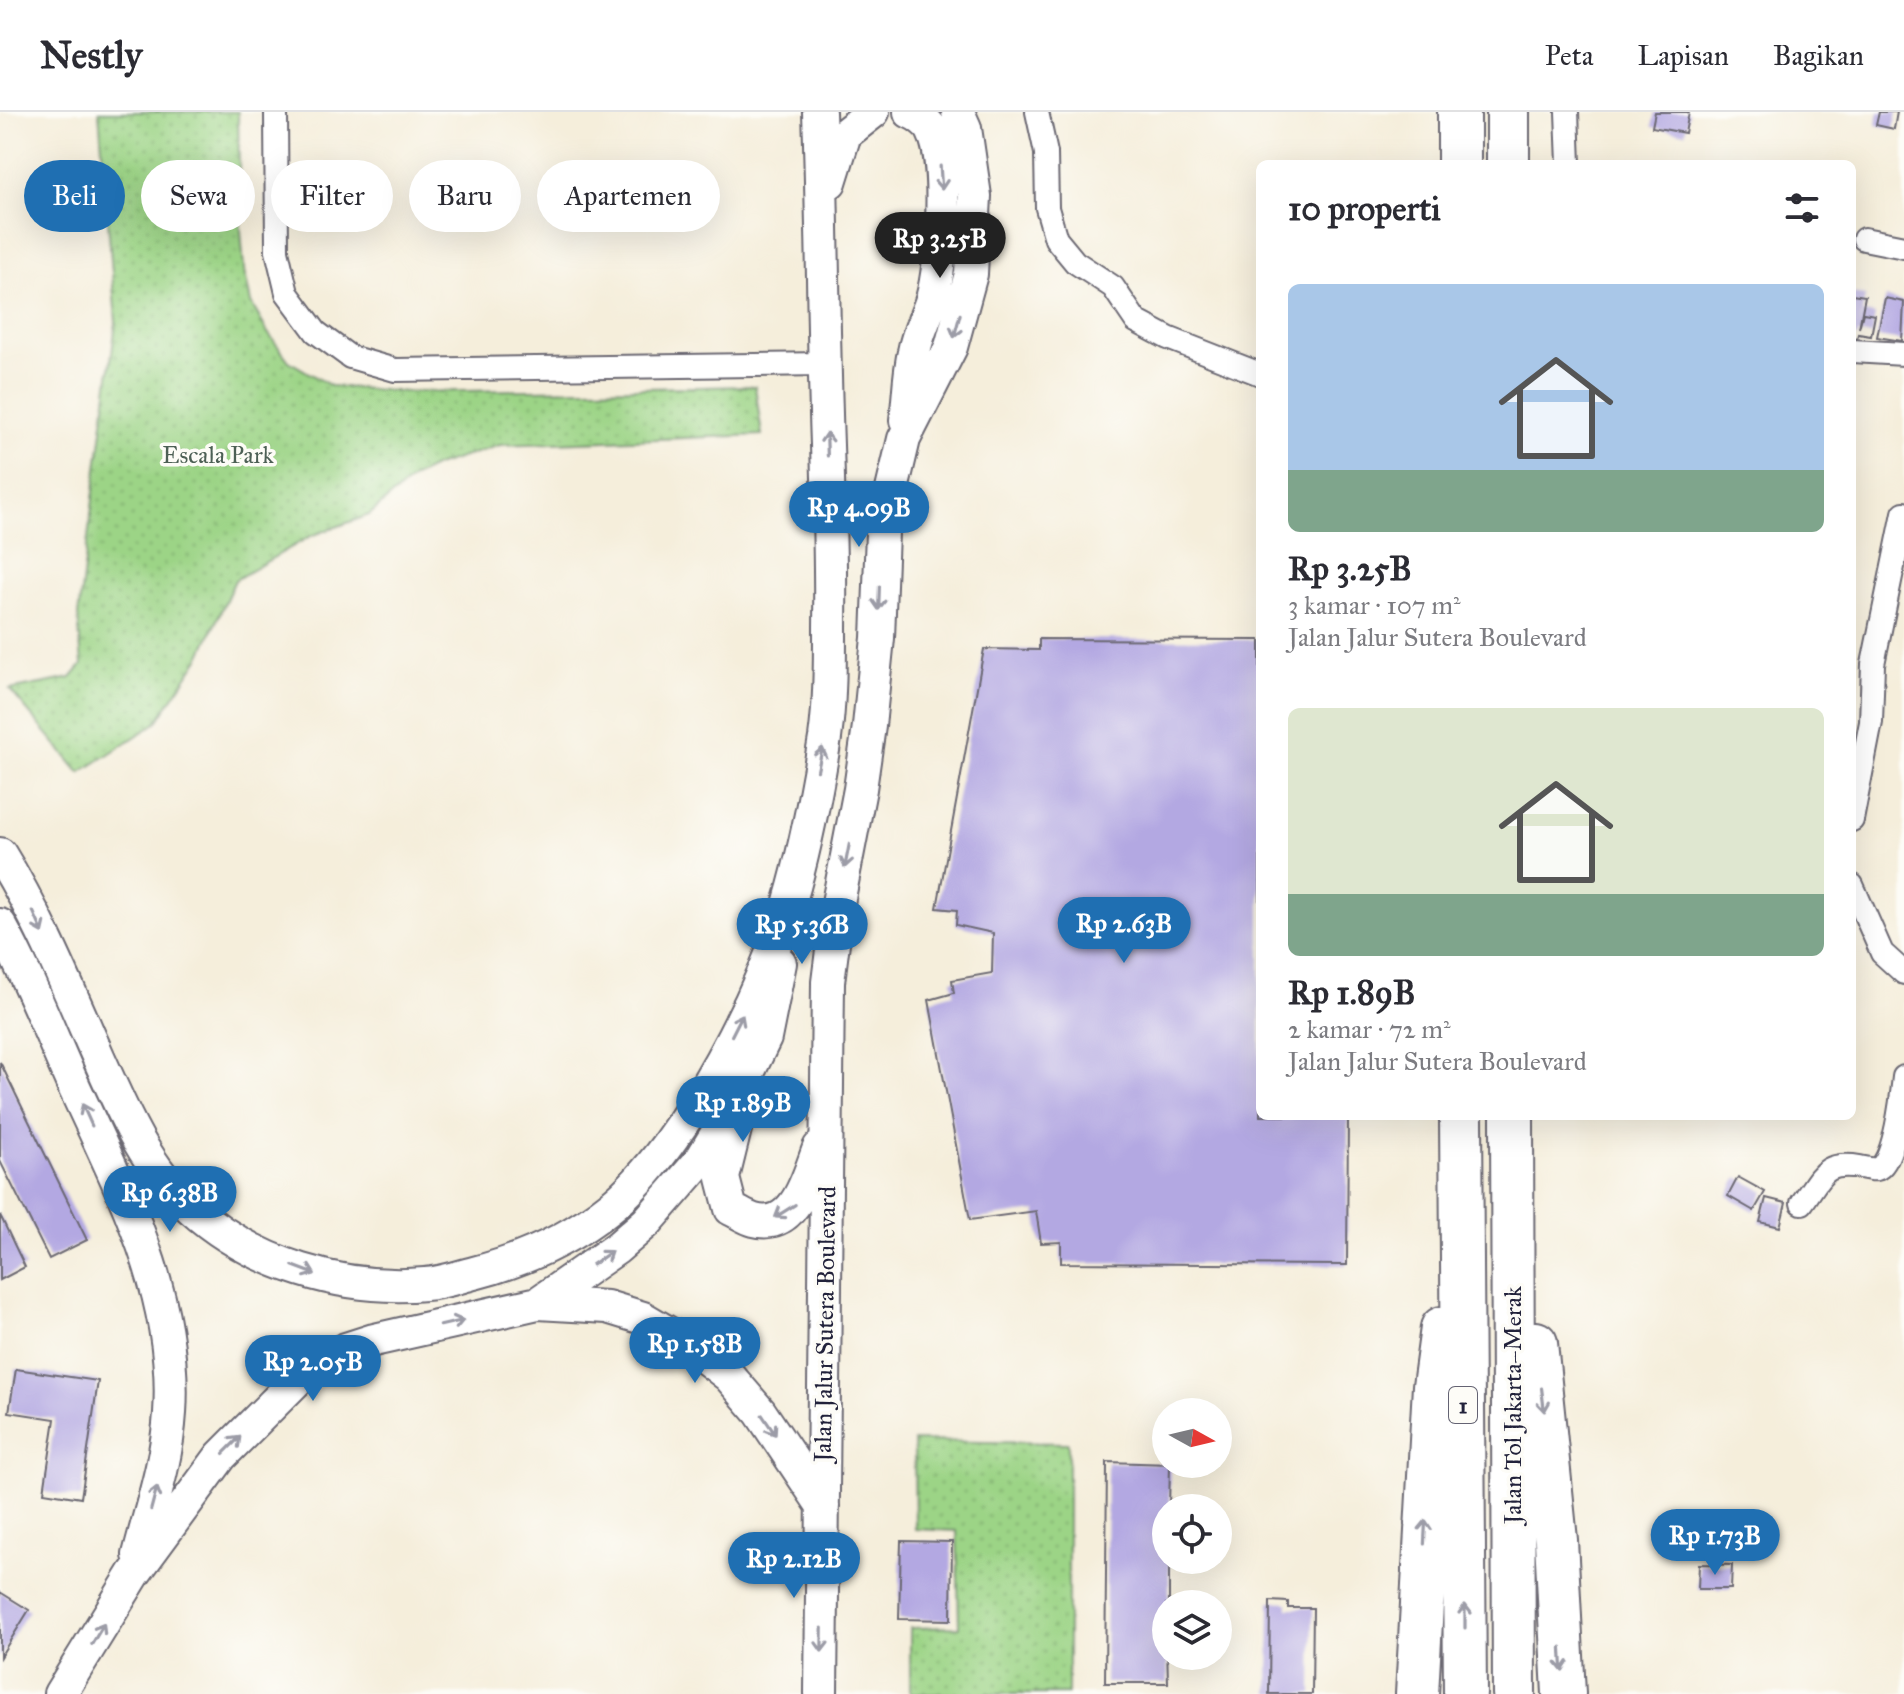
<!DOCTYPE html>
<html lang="id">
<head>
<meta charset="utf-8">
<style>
	:root { --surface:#fff; --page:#f2f2f3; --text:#2b2b33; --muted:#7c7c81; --line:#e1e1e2; --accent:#1f6fb2 }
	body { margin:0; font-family:"IM FELL Great Primer",serif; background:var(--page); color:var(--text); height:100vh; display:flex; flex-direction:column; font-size:30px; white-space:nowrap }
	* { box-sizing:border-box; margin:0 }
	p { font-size:26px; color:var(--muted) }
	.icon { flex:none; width:44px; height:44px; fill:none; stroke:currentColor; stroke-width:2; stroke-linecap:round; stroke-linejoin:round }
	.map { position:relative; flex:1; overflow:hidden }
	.sheet { position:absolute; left:1256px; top:48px; width:600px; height:960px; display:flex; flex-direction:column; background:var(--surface); border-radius:12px; box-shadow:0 8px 32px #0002 }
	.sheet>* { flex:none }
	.hud { position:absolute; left:24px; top:48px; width:760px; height:72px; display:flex; gap:16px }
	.needle { width:52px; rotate:98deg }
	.buttons { position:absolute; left:1152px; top:1286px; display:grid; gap:16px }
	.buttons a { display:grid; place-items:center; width:80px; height:80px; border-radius:50%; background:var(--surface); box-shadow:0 8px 32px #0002; font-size:40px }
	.price { position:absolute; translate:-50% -68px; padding:0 18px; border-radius:28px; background:var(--accent); color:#fff; font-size:26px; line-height:52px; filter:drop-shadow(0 2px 4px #0008) }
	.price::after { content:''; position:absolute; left:50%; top:48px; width:24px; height:18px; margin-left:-12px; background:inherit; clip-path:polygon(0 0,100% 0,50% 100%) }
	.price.selected { background:#222; color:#fff }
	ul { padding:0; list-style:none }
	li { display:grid; align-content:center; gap:16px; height:424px; padding:0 32px }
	li span { display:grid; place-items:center; height:248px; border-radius:12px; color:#555 }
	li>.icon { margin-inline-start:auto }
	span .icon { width:144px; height:144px; fill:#fffc; stroke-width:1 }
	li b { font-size:34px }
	h2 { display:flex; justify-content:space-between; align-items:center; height:96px; padding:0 32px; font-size:34px }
	.chip { padding:0 28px; border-radius:36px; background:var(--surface); box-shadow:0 8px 32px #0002; font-size:28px; line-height:72px }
	.chip.selected { background:var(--accent); color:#fff }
	header { display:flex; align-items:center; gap:48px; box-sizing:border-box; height:112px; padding:0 40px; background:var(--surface); border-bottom:2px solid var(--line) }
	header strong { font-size:38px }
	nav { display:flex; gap:44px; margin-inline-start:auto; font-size:28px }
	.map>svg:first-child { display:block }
	.park { fill:url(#park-dots); stroke:#5f7b60; stroke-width:2 }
	.building { fill:#b3a8e2 }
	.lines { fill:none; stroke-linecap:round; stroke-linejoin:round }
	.street-casing { stroke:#6c6973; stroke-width:26 }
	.secondary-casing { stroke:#6c6973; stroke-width:36 }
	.highway-casing { stroke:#6c6973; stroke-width:46 }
	.street { stroke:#fff; stroke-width:22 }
	.secondary { stroke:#fff; stroke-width:32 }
	.highway { stroke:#fff; stroke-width:42 }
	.oneway { stroke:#9c9ca7 }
	.labels { text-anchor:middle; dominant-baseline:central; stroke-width:7; stroke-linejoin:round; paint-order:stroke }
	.shield { fill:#fdfcf7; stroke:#646373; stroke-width:2 }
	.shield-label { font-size:22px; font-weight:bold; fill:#22223b }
	.park-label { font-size:24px; fill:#4d6055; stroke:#fdfcf7 }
	.street-label { font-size:24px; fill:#22223b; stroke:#fdfcf7 }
</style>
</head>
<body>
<header>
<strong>Nestly</strong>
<nav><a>Peta</a><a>Lapisan</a><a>Bagikan</a></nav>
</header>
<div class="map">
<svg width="1904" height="1582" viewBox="0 0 1904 1582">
	<defs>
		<pattern id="park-dots" width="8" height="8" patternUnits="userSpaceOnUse" patternTransform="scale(2)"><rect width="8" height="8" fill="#9cd486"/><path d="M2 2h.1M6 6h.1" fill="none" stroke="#86b675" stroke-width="1.8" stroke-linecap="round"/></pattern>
	</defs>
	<rect width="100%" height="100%" fill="#fdfcf7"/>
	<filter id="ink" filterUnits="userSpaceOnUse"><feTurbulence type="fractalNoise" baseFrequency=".0125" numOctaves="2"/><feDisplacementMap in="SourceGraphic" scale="16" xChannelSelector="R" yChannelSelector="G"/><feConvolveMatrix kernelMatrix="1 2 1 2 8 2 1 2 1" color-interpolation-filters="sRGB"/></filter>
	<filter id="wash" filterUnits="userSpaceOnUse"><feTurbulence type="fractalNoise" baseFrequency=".006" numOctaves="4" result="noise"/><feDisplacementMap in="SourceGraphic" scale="32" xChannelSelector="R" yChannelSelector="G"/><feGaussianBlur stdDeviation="1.8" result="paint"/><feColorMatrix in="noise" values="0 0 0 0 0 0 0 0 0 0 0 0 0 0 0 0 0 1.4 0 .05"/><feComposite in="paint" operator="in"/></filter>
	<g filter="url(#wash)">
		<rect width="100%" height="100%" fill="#f5eedb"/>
		<path class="park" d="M99 0H238L240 106 244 157 251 191 268 221 289 249 331 274 407 280 755 274 762 323 500 333 436 354 414 365 369 403 311 424 235 468 201 543 156 611 80 661 10 578 71 566 82 553 78 503 116 210Z
			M914 1329 1068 1331V1582H910V1516L959 1515 957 1419 915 1417Z"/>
		<g id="blocks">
			<path class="building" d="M1655 0H1689L1685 21 1652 15Z
				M1879 0H1897L1894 17 1876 13Z
				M1852 182 1865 184 1859 216 1863 201 1875 203 1871 224 1858 222 1857 226 1852 225Z
				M1885 186 1904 190 1902 229 1877 225Z
				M1039 527 1260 528V1004H1348L1347 1153 1061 1151V1130L1041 1131 1036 1099 970 1108 929 888 954 881 952 868 992 861 993 821 956 813 957 798 937 796 984 537 1039 538Z
				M0 950 87 1128 49 1147 0 1049Z
				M1738 1065 1765 1080 1754 1099 1728 1084Z
				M1766 1086 1786 1091 1780 1115 1760 1110Z
				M0 1103 25 1155 0 1168Z
				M16 1257 98 1269 81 1386 44 1380 55 1307 9 1300Z
				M1107 1350 1170 1352 1169 1396H1166V1448H1169V1492H1166L1168 1571H1105Z
				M901 1429 952 1430 951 1508 899 1507Z
				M1699 1452 1732 1453 1731 1477H1698Z
				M0 1480 29 1498 0 1545Z
				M1270 1489 1288 1490V1496H1313L1312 1582H1269Z"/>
		</g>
	</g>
	<g filter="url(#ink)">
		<use href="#blocks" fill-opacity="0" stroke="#6c6973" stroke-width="2"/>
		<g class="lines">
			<defs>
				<path id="street" d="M276 0 277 139 287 181 316 220 350 245 395 258 825 252
					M1037 0 1046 41 1047 96 1056 127 1075 150 1113 175 1136 209 1168 226 1260 262
					M1567 0 1569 52
					M1864 127 1904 135
					M1852 239 1904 242
					M1852 708 1871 610 1873 552 1904 401
					M1852 773 1882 841 1904 861
					M1802 1091C1822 1064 1823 1049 1860 1055 1866 1056 1874 1059 1879 1056 1895 1047 1902 983 1904 965"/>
				<path id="secondary" d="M830 70 845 22 873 0
					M906 308C909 285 909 262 914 240 917 222 927 204 932 187 942 152 949 52 933 20 930 12 918 3 910 0
					M0 742C39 805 67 874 97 942 121 996 146 1056 191 1096 253 1152 343 1179 425 1172 442 1171 458 1165 474 1161 525 1148 569 1128 610 1095 685 1036 770 868 794 775 807 727 817 675 825 626 830 590 830 552 830 515 831 455 829 394 827 333 823 222 823 111 819 0
					M0 813C27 862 48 916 71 968 119 1074 178 1180 170 1301 167 1349 151 1396 139 1443
					M738 1005 723 1066 731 1097C738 1100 746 1106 754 1108 796 1119 808 1064 819 1036
					M538 1191 617 1136 647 1110 701 1048 725 1008 765 926 780 851
					M60 1582 134 1462 221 1344 307 1258 346 1237 374 1228 538 1191 607 1195 643 1206 689 1233 729 1264 760 1300 823 1394
					M821 1582 828 870 838 791 860 677 869 614 878 526 882 420 904 327 951 235 971 162 975 84 965 16 958 0"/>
				<path id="highway" d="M1459 0V52
					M1508 0V52
					M1461 1004 1465 1582
					M1512 1004 1514 1582
					M1536 1231 1556 1428 1564 1582
					M1417 1582 1434 1274 1442 1216"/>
			</defs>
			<use href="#street" class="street-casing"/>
			<use href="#secondary" class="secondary-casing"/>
			<use href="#highway" class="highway-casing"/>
			<use href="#street" class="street"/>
			<use href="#secondary" class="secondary"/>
			<use href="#highway" class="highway"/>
		</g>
		<defs><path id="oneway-shaft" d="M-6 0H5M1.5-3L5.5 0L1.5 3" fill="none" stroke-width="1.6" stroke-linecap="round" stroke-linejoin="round" transform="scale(2)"/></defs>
		<g class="oneway">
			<use href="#oneway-shaft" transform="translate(941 66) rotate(86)"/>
			<use href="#oneway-shaft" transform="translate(957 214) rotate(105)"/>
			<use href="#oneway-shaft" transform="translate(827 332) rotate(-92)"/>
			<use href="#oneway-shaft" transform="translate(879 486) rotate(92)"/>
			<use href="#oneway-shaft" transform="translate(820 647) rotate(-78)"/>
			<use href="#oneway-shaft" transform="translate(847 744) rotate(101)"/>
			<use href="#oneway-shaft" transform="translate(38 810) rotate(66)"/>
			<use href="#oneway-shaft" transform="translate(737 913) rotate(-63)"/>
			<use href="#oneway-shaft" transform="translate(87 1003) rotate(-114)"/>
			<use href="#oneway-shaft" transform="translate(785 1099) rotate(148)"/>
			<use href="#oneway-shaft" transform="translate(602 1146) rotate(-35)"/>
			<use href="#oneway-shaft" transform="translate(304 1158) rotate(21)"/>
			<use href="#oneway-shaft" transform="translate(452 1211) rotate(-13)"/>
			<use href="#oneway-shaft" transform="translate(1543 1288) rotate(83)"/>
			<use href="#oneway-shaft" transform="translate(769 1313) rotate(56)"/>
			<use href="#oneway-shaft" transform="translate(232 1333) rotate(-45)"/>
			<use href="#oneway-shaft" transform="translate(154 1386) rotate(-75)"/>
			<use href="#oneway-shaft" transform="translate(1425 1420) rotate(-87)"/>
			<use href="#oneway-shaft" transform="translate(1465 1504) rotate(-90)"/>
			<use href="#oneway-shaft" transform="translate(98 1522) rotate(-59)"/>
			<use href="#oneway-shaft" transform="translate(822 1528) rotate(91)"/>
			<use href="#oneway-shaft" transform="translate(1562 1547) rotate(87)"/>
		</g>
	</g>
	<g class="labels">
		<rect class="shield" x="1449" y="1275" width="28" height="36" rx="6"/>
		<g class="shield-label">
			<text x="1463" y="1293">1</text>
		</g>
		<g class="park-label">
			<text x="218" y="343">Escala Park</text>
		</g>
		<g class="street-label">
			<text transform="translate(825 1212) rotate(-89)">Jalan Jalur Sutera Boulevard</text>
			<text transform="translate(1513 1293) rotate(-90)">Jalan Tol Jakarta–Merak</text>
		</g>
	</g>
</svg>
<div class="buttons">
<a><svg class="needle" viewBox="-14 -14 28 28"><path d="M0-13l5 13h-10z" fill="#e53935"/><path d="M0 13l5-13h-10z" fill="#7c7c81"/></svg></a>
<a><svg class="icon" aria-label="locate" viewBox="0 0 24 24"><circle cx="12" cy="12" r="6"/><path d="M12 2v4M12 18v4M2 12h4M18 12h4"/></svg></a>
<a><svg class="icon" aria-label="layers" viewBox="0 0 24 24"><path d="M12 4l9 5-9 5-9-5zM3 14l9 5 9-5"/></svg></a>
</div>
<b class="price selected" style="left:940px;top:168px">Rp 3.25B</b>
<b class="price" style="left:859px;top:437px">Rp 4.09B</b>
<b class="price" style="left:1124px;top:853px">Rp 2.63B</b>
<b class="price" style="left:802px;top:854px">Rp 5.36B</b>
<b class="price" style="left:743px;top:1032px">Rp 1.89B</b>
<b class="price" style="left:170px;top:1122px">Rp 6.38B</b>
<b class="price" style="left:695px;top:1273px">Rp 1.58B</b>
<b class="price" style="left:313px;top:1291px">Rp 2.05B</b>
<b class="price" style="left:1715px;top:1465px">Rp 1.73B</b>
<b class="price" style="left:794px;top:1488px">Rp 2.12B</b>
<div class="hud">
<a class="chip selected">Beli</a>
<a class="chip">Sewa</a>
<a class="chip">Filter</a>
<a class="chip">Baru</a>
<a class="chip">Apartemen</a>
</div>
<section class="sheet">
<h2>10 properti<svg class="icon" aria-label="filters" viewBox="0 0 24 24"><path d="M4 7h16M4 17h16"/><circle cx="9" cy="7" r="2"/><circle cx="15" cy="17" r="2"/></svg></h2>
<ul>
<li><span style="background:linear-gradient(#a9c7e8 75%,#7fa58c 0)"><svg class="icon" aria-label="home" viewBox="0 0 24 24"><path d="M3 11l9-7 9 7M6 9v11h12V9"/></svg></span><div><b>Rp 3.25B</b><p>3 kamar · 107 m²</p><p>Jalan Jalur Sutera Boulevard</p></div></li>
<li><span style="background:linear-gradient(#dfe7d0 75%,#7fa58c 0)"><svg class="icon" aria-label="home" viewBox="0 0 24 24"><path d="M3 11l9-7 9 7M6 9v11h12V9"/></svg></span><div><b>Rp 1.89B</b><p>2 kamar · 72 m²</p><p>Jalan Jalur Sutera Boulevard</p></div></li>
</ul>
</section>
</div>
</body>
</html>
